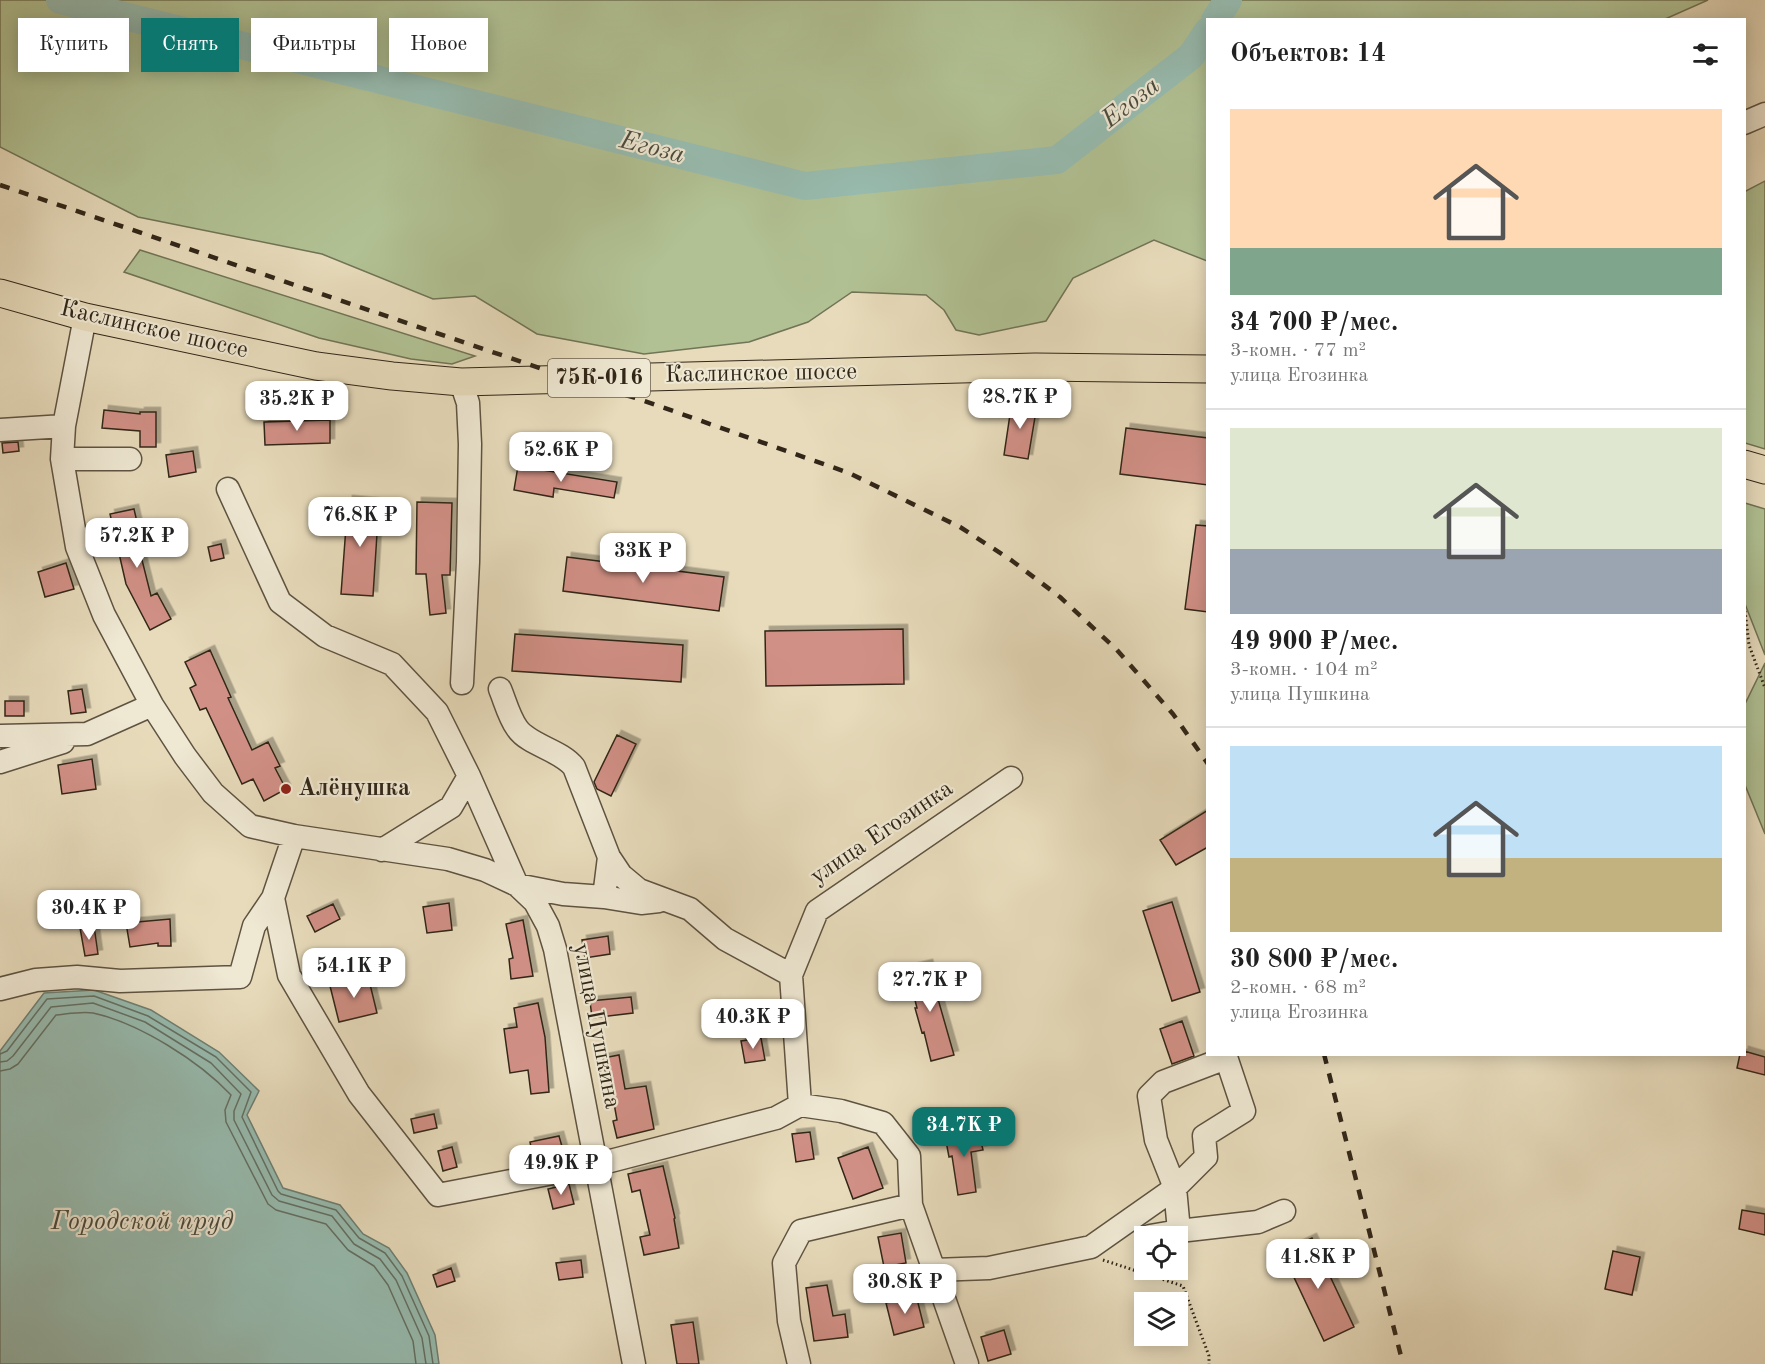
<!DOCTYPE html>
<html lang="ru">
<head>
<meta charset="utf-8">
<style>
	:root { --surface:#fff; --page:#f2f2f2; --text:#222; --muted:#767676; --line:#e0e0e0; --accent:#0f766e }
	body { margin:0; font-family:"Old Standard TT",serif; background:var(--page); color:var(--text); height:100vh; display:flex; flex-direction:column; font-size:22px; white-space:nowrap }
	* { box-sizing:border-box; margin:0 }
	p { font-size:20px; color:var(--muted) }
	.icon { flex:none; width:33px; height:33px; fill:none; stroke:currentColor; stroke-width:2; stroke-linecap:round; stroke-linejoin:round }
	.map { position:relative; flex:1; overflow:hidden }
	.panel { position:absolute; left:1206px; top:18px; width:540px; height:1038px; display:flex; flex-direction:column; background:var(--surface); border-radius:0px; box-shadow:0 3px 15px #0003 }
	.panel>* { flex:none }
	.guide { position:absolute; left:18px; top:18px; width:570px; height:54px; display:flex; gap:12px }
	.fabs { position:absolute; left:1134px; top:1226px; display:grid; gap:12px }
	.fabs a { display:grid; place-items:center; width:54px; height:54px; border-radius:0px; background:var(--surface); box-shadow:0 3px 15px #0003; font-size:30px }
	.price { position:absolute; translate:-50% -51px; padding:0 14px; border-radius:12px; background:#fff; color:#222; font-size:20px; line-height:39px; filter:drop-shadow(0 2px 3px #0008) }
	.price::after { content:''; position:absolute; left:50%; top:36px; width:18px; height:14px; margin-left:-9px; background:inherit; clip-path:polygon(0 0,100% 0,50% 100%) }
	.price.selected { background:var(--accent); color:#fff }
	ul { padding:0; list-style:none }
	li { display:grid; align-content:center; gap:12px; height:318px; padding:0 24px }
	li+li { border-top:2px solid var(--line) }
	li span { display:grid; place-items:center; height:186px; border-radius:0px; color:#555 }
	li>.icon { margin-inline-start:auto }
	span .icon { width:108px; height:108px; fill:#fffc; stroke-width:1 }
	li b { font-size:26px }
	h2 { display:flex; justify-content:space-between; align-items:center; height:72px; padding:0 24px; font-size:26px }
	.pill { padding:0 21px; border-radius:0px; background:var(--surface); box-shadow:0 3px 15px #0003; font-size:21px; line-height:54px }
	.pill.selected { background:var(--accent); color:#fff }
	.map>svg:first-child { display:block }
	.green { fill:#b1c193; stroke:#717456; stroke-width:1.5 }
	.water { fill:#97bbaf; stroke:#6e7f73; stroke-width:1.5 }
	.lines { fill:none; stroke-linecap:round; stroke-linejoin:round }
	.shore { stroke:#647064; stroke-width:1.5 }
	.river { stroke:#97bbaf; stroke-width:28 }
	.building { fill:#d19086; stroke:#312618; stroke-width:1.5; filter:url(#shadow) }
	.minor-casing { stroke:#5e5341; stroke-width:25 }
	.major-casing { stroke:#312618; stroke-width:29 }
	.path { stroke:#312618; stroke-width:3; stroke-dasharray:1.5 3; stroke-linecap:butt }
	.minor { stroke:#efe8d3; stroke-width:22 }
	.major { stroke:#e7dbbb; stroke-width:27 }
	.rail { stroke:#312618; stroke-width:4.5; stroke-dasharray:10 10; stroke-linecap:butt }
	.poi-dot { fill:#8f2418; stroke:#efe8d3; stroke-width:2 }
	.labels { text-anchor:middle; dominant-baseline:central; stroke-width:4.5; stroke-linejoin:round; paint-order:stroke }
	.shield { fill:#efe8d3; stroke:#6a6050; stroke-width:1.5 }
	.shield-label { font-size:22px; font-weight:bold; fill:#312618 }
	.street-label { font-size:24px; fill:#312618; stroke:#efe8d3 }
	.poi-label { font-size:24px; font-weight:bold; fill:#312618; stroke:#efe8d3; text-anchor:start }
	.water-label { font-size:26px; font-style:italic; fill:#4a4b3e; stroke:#efe8d3 }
</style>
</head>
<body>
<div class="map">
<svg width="1765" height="1364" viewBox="0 0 1765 1364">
	<defs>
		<filter id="shadow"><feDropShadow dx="4.5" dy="-4.5" stdDeviation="0" flood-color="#0004"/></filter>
	</defs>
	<rect width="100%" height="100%" fill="#e7dbbb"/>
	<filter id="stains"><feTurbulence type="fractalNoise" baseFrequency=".00333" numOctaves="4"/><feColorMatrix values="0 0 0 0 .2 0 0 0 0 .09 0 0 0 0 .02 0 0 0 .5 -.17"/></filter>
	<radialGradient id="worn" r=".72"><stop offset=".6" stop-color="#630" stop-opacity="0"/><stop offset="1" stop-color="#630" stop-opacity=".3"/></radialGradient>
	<path class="green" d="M0 0H1708L1663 20H1208L1207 261 1154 240 1073 278 1046 321 979 335 956 330 944 310 926 295 852 292 808 322 749 342 644 354 537 334 475 296 433 299 322 254 138 217 0 147Z
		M1765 181V449L1745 443 1744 192Z
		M140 250 475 356 452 364 411 359 319 338 124 272Z
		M1745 503 1765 509V655L1745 604Z
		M1765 663V834L1745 785 1744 706Z"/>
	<path class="water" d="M94 990 151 1010 219 1052 259 1091 247 1115 283 1188 340 1205 363 1234 389 1248 407 1273 435 1335 439 1364H0V1051L44 993Z"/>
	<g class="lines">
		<path class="shore" d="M0 1054 7 1051 47 999 94 996 148 1016 216 1057 251 1092 242 1117 278 1191 281 1194 336 1210 359 1238 385 1253 402 1276 429 1336 433 1364
			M0 1062 7 1061 13 1056 51 1007 93 1003 145 1022 211 1063 241 1094 234 1111V1120L272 1195 279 1201 332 1216 354 1244 380 1259 396 1280 422 1338 426 1364
			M0 1071 10 1069 18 1064 56 1015C67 1014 82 1011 93 1013 139 1023 199 1061 231 1095L225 1110 226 1122 268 1204 276 1210 326 1224 348 1250 374 1266 388 1285 413 1341 416 1364"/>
		<path class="river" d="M60 0 805 186 1057 160 1191 56 1208 31
			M1215 20 1228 0"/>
	</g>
	<path class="building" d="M1012 401 1037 405 1028 459 1004 455Z
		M104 410 140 414V412H156V447H140V431L102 428Z
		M330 420V443L265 445 264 422Z
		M1126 428 1208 438V485L1120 474Z
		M18 442 19 451 3 453 2 443Z
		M193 451 196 472 169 477 166 455Z
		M518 466 617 482 614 498 554 488 553 497 514 490Z
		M348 500 379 503 373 596 341 594Z
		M417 502 452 503 450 575H442L446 613 430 615 426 574H416Z
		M134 509 140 535 136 536 151 596 157 593 171 619 150 630 126 584 110 514Z
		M1196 525 1208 526V612L1185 609Z
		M221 544 224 558 211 561 208 547Z
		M567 557 724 577 719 611 563 591Z
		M66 563 74 589 45 597 38 572Z
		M903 629 904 684 766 686 765 631Z
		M515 634 683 645 681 682 512 671Z
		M210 650 231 697 228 698 252 750 268 742 280 766 275 768 286 789 264 801 253 779 242 784 206 708 200 710 190 688 196 685 185 662Z
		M82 689 86 712 71 714 68 691Z
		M5 701H24V716H5Z
		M617 735 636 744 611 796 597 789 594 782Z
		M92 759 96 789 62 794 58 765Z
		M1208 810V847L1176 865 1160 840Z
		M1172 902 1200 992 1172 1001 1143 911Z
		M449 903 452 930 427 933 423 907Z
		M333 904 340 919 315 932 307 916Z
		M170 919 171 946H158V943L130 947 126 923Z
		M523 920 533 976 511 979 509 959 513 958 506 924Z
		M94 926 98 954 85 956 80 928Z
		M608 936 610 954 585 958 582 940Z
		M928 964 954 1055 931 1061 924 1032 922 1033 915 1008H917L907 969Z
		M368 976 377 1013 339 1022 330 986Z
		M631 997 633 1013 592 1018 590 1001Z
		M538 1003 545 1037 549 1092 531 1094 528 1070 510 1073 504 1029 517 1027 514 1008Z
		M1182 1021 1194 1056 1172 1064 1160 1029Z
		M761 1038 765 1060 745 1063 741 1041Z
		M1744 1051 1765 1057V1075L1737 1068 1740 1054H1744Z
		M619 1055 625 1089 646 1086 654 1129 617 1138 613 1121 617 1120 610 1081H607L603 1058Z
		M434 1114 437 1128 414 1133 411 1119Z
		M978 1129 983 1150 971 1152 976 1192 958 1195 952 1156 949 1157 945 1136Z
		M810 1132 814 1159 796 1162 792 1134Z
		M559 1136 563 1150 533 1157 530 1142Z
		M452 1147 457 1167 443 1171 438 1151Z
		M868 1147 883 1188 853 1199 838 1158Z
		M663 1166 675 1218 674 1219 679 1248 644 1255 640 1237 650 1235 640 1190 632 1192 628 1174Z
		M569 1184 574 1204 553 1209 548 1189Z
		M1742 1210 1765 1214V1235L1739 1229Z
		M901 1233 906 1263 884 1267 878 1237Z
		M1312 1238 1354 1327 1324 1341 1282 1252Z
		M1613 1251 1640 1257 1632 1295 1605 1289Z
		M581 1260 583 1277 559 1280 556 1263Z
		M451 1268 455 1281 437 1287 433 1275Z
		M827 1285 833 1316 845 1314 848 1337 814 1341 806 1288Z
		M916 1295 924 1327 894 1335 886 1303Z
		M693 1322 699 1364H677L671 1325Z
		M1004 1330 1011 1354 988 1361 981 1337Z"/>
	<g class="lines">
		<defs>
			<path id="minor" d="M1744 123 1765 114
				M85 317 64 426 62 459 77 547 104 615 152 705 185 756 213 793 250 826 294 836 448 859 485 870 517 885 563 894 604 897 609 857
				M461 382 468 403 470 444 468 562 462 683
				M0 430 64 426
				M62 459H130
				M228 489 280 602 325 636 392 664 437 712 469 776 517 885 535 902 548 926 555 949 634 1364
				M500 689C505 701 509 717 517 728 528 745 561 750 574 767L609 857 621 875 639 890 690 909 725 939 791 975
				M0 736 87 734 152 705
				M0 762 63 742
				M382 850 451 807 469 776
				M604 897 641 903 659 901
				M273 898 294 836
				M0 989 36 980 77 977 120 981 240 977 254 926 273 898 289 975 359 1094 438 1195 595 1165 776 1118 800 1105
				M1179 1231 1175 1188 1156 1140 1149 1096 1163 1082 1226 1058
				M1150 1236 1179 1231 1258 1222 1284 1211
				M934 1270 989 1268 1091 1247 1175 1188 1206 1157 1204 1136 1244 1111 1225 1054
				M799 1364 789 1321 784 1263 801 1231 911 1205
				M967 1364 911 1205 909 1156 883 1123 841 1111 800 1105 791 975 817 911 1011 778"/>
			<path id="major" d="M0 293 85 317 316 366 392 376 461 382 1035 367 1208 369
				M1744 464 1765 470"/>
		</defs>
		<use href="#minor" class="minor-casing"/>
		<use href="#major" class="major-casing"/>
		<path class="path" d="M1744 602 1749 645 1765 688
			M1103 1260 1183 1286 1209 1356V1364"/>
		<use href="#minor" class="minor"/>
		<use href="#major" class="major"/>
		<path class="rail" d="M0 185 572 379 639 399 849 473 960 527 1011 560 1060 597 1117 650 1173 714 1208 764
			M1324 1054 1403 1364"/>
	</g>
	<circle class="poi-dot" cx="286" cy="789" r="6"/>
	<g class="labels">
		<rect class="shield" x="548" y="359" width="102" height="38" rx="4.5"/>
		<g class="shield-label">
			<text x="599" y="378">75К-016</text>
		</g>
		<g class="street-label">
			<text transform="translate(154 330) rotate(13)">Каслинское шоссе</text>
			<text transform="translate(761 374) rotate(-1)">Каслинское шоссе</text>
			<text transform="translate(882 833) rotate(-34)">улица Егозинка</text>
			<text transform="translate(596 1026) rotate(79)">улица Пушкина</text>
		</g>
		<g class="poi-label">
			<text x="298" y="789">Алёнушка</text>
		</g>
		<g class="water-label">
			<text transform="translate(1131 103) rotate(-38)">Егоза</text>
			<text transform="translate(652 148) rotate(14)">Егоза</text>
			<text x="142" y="1222">Городской пруд</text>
		</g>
	</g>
	<rect width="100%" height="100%" filter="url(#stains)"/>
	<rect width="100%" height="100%" fill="url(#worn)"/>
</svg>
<div class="fabs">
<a><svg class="icon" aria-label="locate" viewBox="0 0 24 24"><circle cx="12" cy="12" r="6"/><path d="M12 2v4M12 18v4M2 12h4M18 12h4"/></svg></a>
<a><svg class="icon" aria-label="layers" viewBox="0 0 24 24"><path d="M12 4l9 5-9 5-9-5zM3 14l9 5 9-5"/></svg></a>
</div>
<b class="price" style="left:1020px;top:430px">28.7K ₽</b>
<b class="price" style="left:297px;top:432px">35.2K ₽</b>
<b class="price" style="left:561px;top:483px">52.6K ₽</b>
<b class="price" style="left:360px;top:548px">76.8K ₽</b>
<b class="price" style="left:137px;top:569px">57.2K ₽</b>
<b class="price" style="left:643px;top:584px">33K ₽</b>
<b class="price" style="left:89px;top:941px">30.4K ₽</b>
<b class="price" style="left:354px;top:999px">54.1K ₽</b>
<b class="price" style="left:930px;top:1013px">27.7K ₽</b>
<b class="price" style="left:753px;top:1050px">40.3K ₽</b>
<b class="price selected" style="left:964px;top:1158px">34.7K ₽</b>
<b class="price" style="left:561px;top:1196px">49.9K ₽</b>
<b class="price" style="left:1318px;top:1290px">41.8K ₽</b>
<b class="price" style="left:905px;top:1315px">30.8K ₽</b>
<div class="guide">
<a class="pill">Купить</a>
<a class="pill selected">Снять</a>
<a class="pill">Фильтры</a>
<a class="pill">Новое</a>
</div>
<section class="panel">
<h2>Объектов: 14<svg class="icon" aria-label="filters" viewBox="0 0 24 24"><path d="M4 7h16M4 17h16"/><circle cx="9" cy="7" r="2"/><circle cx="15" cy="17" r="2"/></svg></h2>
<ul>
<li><span style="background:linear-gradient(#ffd9b3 75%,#7fa58c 0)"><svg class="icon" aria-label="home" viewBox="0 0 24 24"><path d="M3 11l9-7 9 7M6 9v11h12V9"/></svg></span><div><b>34 700 ₽/мес.</b><p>3-комн. · 77 m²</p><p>улица Егозинка</p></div></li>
<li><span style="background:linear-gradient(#dfe7d0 65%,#9aa5b1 0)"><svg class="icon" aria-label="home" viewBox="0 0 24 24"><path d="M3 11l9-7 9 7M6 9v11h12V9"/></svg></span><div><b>49 900 ₽/мес.</b><p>3-комн. · 104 m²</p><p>улица Пушкина</p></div></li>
<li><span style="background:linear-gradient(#bfe0f5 60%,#c2b280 0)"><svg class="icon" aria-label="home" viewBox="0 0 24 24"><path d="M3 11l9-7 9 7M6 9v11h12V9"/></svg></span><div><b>30 800 ₽/мес.</b><p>2-комн. · 68 m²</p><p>улица Егозинка</p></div></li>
</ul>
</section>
</div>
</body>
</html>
